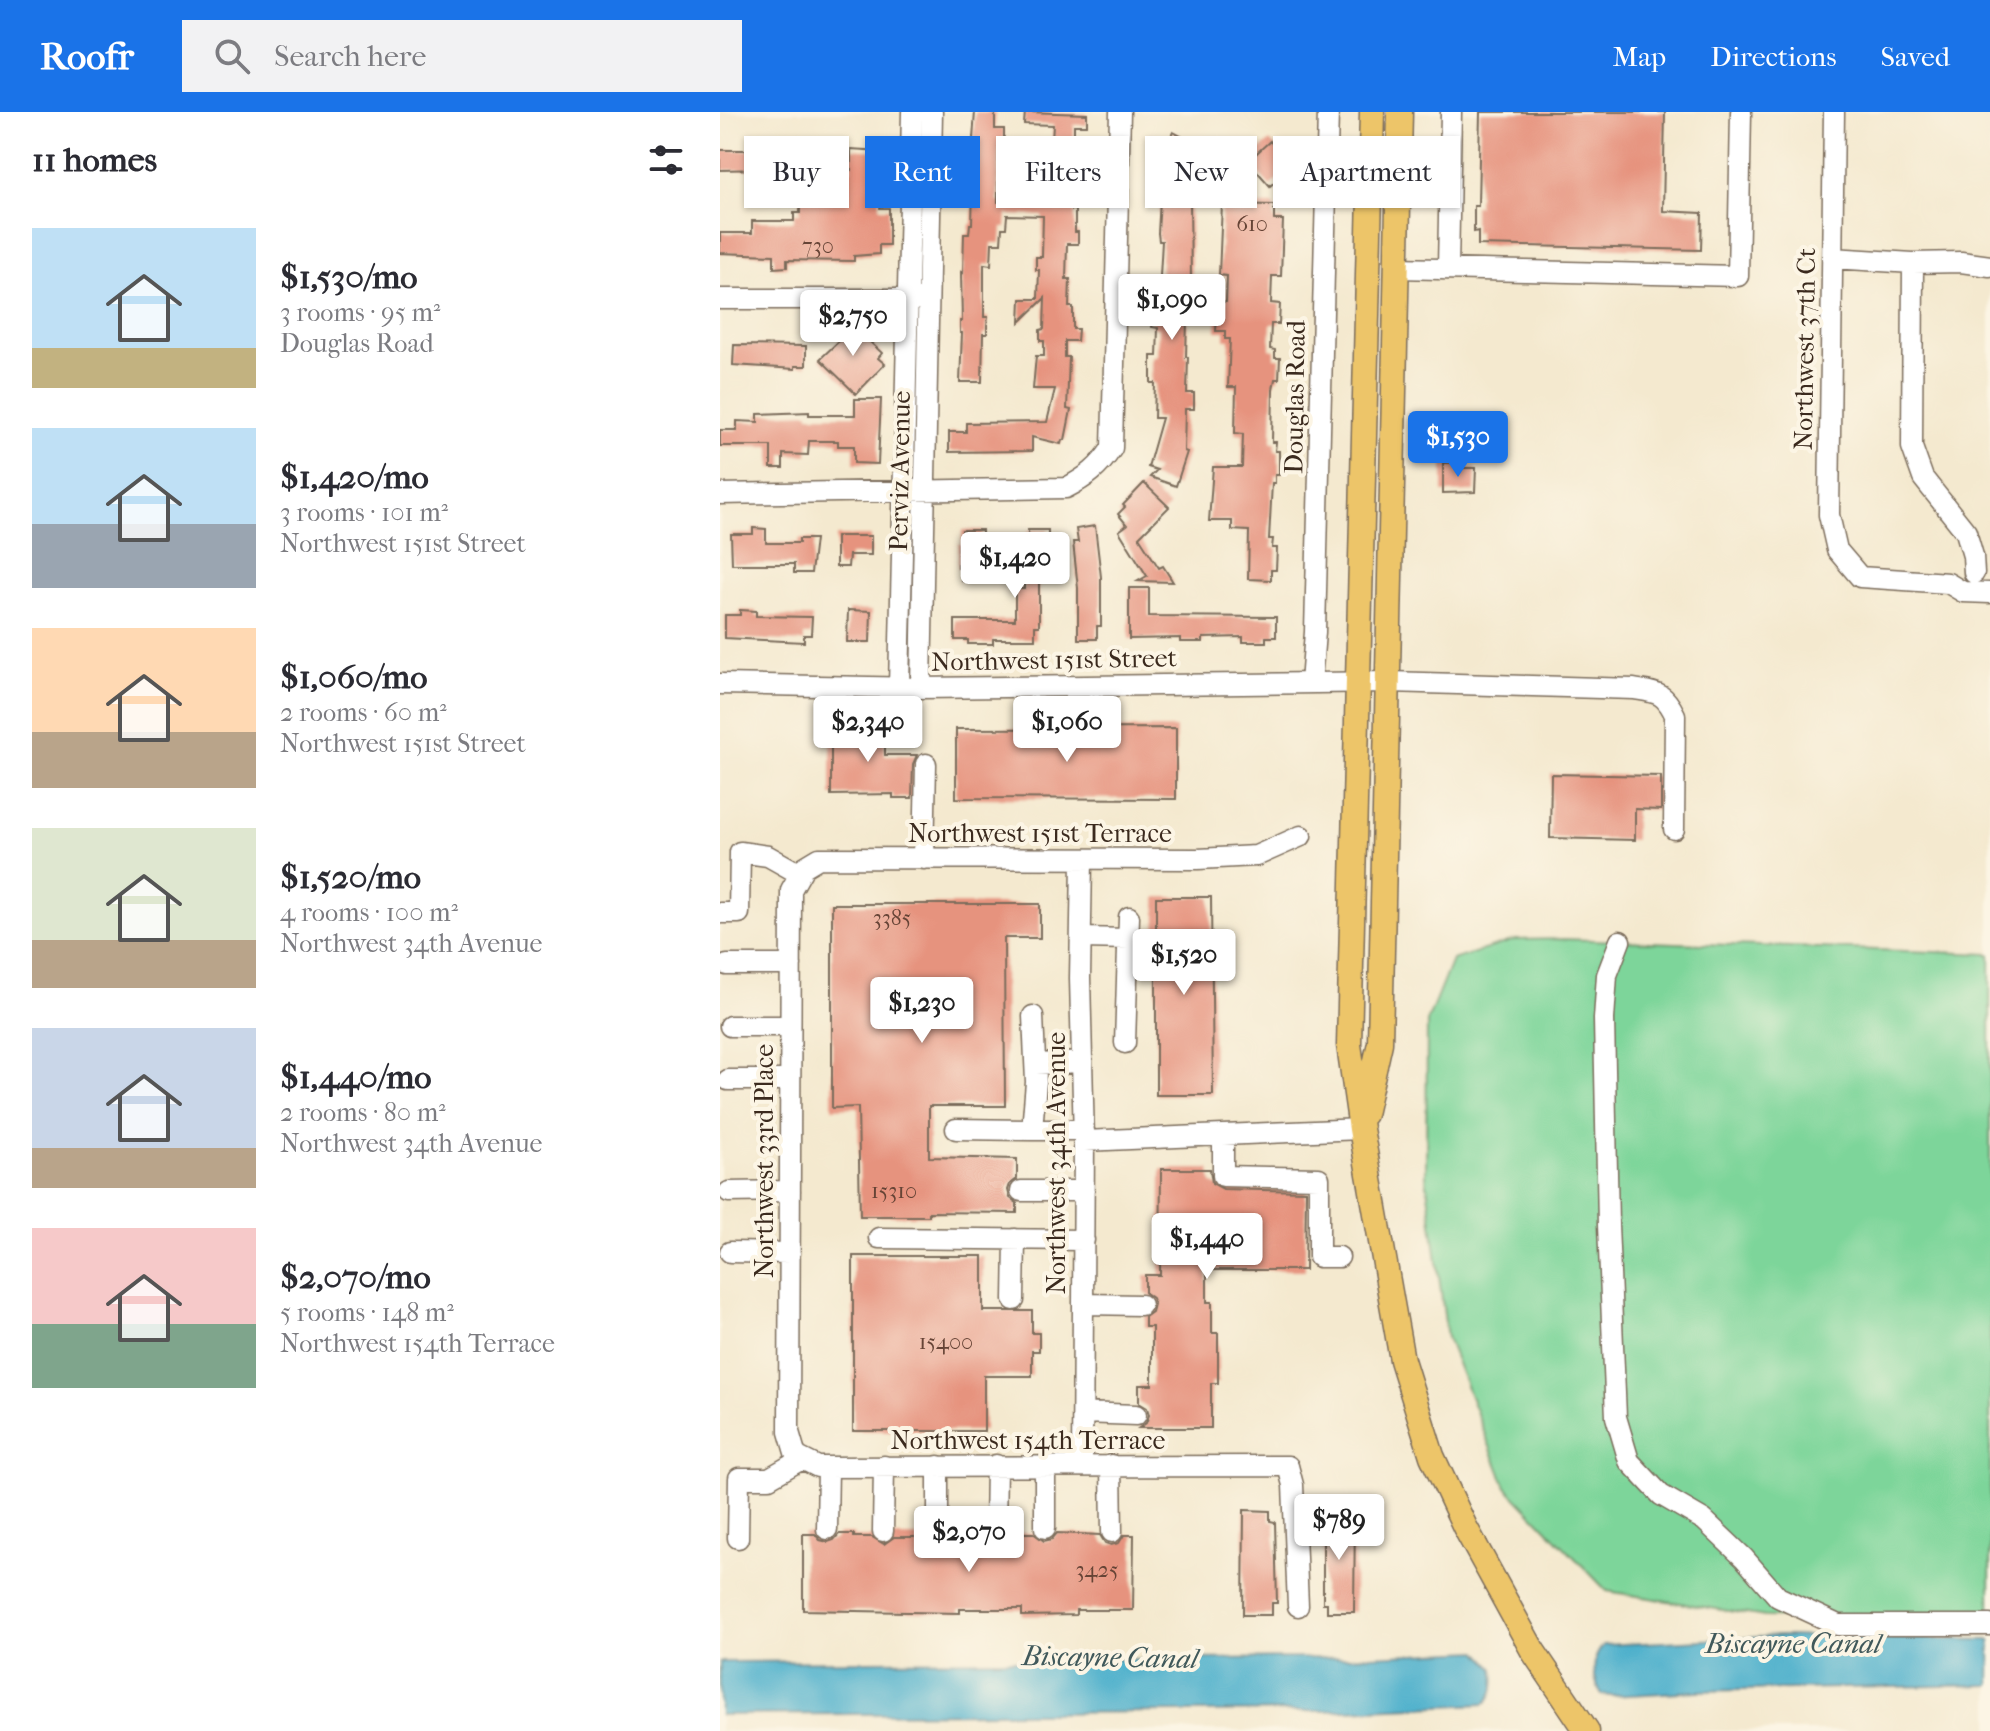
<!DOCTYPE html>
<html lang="en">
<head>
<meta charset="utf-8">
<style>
	:root { --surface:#fff; --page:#f2f2f3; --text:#2b2b33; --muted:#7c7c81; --accent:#1a73e8 }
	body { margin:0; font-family:"IM FELL French Canon",serif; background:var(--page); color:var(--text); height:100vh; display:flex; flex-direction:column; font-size:30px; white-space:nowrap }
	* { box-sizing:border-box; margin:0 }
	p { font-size:26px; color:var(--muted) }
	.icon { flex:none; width:44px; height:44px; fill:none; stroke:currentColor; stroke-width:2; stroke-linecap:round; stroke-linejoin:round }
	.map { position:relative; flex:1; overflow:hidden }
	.drawer { display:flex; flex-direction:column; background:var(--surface); width:720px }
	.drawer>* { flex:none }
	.top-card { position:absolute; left:24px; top:24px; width:760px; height:72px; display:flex; gap:16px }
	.price { position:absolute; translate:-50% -68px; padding:0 18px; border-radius:8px; background:#fff; color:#222; font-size:26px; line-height:52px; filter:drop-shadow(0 2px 4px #0008) }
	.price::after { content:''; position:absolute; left:50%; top:48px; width:24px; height:18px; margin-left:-12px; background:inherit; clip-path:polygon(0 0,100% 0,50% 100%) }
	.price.selected { background:var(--accent); color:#fff }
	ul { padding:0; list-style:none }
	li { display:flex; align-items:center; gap:24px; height:200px; padding:0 32px }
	li span { display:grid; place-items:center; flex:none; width:224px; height:160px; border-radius:0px; color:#555 }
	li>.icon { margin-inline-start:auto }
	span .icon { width:96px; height:96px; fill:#fffc; stroke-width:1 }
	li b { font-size:34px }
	h2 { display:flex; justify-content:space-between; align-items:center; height:96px; padding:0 32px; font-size:34px }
	.chip { padding:0 28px; border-radius:0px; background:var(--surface); box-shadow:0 2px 6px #0004; font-size:28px; line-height:72px }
	.chip.selected { background:var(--accent); color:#fff }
	header { display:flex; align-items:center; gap:48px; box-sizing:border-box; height:112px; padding:0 40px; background:var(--accent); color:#fff }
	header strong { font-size:38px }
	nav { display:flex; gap:44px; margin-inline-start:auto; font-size:28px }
	.search { width:560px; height:72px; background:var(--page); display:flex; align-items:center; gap:20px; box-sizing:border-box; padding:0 28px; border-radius:0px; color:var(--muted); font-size:30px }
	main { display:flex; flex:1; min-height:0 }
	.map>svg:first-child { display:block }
	.green { fill:#7dd59a; stroke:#5c805c; stroke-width:2 }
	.water { fill:#4db0cc; stroke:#446d75; stroke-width:2 }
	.building { fill:#e6937e }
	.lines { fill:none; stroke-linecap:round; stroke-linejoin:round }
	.minor-casing { stroke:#7c6d5c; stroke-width:23 }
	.major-casing { stroke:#7c6d5c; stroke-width:27 }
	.minor { stroke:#fff; stroke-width:20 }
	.major { stroke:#edc569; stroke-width:24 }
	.labels { text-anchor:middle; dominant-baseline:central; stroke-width:8; stroke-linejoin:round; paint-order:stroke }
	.number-label { font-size:22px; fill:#664436 }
	.street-label { font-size:26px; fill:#3b2a1e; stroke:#fcf5e5 }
	.water-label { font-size:28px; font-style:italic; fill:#41595b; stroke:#fcf5e5 }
</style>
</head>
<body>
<header>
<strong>Roofr</strong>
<div class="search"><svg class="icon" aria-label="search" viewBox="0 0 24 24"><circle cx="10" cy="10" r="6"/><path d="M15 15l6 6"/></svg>Search here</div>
<nav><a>Map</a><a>Directions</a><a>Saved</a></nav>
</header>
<main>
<section class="drawer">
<h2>11 homes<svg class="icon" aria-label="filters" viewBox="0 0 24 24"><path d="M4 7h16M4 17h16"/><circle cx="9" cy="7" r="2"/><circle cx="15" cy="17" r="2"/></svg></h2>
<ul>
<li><span style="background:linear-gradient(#bfe0f5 75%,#c2b280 0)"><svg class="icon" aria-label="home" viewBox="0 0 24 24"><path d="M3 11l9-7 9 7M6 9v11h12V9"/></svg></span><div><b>$1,530/mo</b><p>3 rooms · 95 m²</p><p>Douglas Road</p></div></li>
<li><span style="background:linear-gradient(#bfe0f5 60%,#9aa5b1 0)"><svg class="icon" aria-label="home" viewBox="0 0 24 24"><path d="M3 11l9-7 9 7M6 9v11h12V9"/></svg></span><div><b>$1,420/mo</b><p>3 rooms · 101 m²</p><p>Northwest 151st Street</p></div></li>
<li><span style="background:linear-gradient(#ffd9b3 65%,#b9a48a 0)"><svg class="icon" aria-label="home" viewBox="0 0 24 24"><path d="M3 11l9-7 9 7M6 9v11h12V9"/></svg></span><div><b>$1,060/mo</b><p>2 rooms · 60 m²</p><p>Northwest 151st Street</p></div></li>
<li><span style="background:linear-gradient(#dfe7d0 70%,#b9a48a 0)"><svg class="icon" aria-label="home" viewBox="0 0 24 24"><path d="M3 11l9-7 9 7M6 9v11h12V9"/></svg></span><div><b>$1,520/mo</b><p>4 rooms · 100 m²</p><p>Northwest 34th Avenue</p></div></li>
<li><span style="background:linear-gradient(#c9d6e8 75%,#b9a48a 0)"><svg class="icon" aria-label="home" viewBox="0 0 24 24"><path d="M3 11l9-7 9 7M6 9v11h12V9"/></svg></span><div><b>$1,440/mo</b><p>2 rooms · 80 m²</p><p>Northwest 34th Avenue</p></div></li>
<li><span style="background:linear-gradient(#f6c9c9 60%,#7fa58c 0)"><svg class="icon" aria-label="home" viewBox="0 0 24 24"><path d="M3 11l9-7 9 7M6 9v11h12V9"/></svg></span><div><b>$2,070/mo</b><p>5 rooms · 148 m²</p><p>Northwest 154th Terrace</p></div></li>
</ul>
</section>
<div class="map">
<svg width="1270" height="1619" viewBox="0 0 1270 1619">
	<rect width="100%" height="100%" fill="#fcf5e5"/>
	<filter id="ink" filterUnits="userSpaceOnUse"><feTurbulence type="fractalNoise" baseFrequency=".0125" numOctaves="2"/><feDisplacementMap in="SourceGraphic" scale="16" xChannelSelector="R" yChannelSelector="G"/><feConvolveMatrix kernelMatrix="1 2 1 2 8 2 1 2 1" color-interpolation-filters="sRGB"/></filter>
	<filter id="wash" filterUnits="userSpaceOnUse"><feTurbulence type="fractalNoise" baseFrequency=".006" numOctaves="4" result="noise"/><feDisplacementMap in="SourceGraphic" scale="32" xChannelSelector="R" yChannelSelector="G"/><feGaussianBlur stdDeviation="1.8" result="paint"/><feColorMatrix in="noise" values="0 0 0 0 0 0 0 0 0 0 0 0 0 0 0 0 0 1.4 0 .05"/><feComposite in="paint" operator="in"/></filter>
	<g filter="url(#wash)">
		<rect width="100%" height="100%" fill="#f4e9cf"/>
		<path class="green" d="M843 827 1270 842V1508L1045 1505 887 1479 786 1375 727 1226 706 1065 707 910 732 848 795 828Z"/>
		<path class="water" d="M1062 1524 1270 1528V1573L977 1579 892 1584 882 1583C873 1567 870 1546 884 1533Z
			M758 1539 774 1556C775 1571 776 1581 765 1592L600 1599 0 1603V1550L606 1546Z"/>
		<g id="blocks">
			<path class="building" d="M255 0H275V17H284V33H279L278 90 328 91 333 13 304 12 305 0 367 2V13H354V36H350L352 98H355V120H358V132H347L346 167H350L349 195H353V217H358L357 229H345V245H349L347 297 351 298 345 328H342L341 332 312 325V339L229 340V320H246V311L327 310 335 277H313L316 244H324V229H320V218L324 217 325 186 300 210 301 187H318L319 158H316V145H322L323 104 287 103 286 116H282L281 131H272L271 153 264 152V205H268L267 213V222H263L262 270H240L242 221H240V209H242L241 160 243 161 244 122H249L250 112H252L253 76H243V64L246 41H252Z
				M760 0H945L943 99 982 101 981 138 758 133V119L754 120V94H758Z
				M453 20 472 30 520 32 519 60 465 58 462 62 433 47 440 35 444 37Z
				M550 29 572 55 550 74 528 49Z
				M77 33 106 35 105 58H131V37L161 39 160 96H169V133H159V142L134 144V149L67 148V155L54 156V143L0 141V121H32V109H74V101H80V72L57 73V65L42 66V57L0 58V38H32V34Z
				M440 88H470L471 168H468L466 245H468L467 281H474V297H465L464 339 467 340 456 374 430 365 437 358 428 355 442 306H434L435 271H431V244H437L438 216 432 215 433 202H438L439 182 442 129H439L438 121Z
				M502 92 554 93V108H563L561 164H552L551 191 560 192 559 212H551L550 237 555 238V246H560L559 267H555L553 277 552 330H556L555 339H559V363H555V371H552L549 427H553L552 436H557L556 458H551V468L528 467 529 419 512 418V409H489L493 355H522L523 322 515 321 516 275H508L510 227H505V219H496L498 190H506L507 164 499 163Z
				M134 211 135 216 162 241 158 246 165 252 136 282 100 247 119 229 117 213Z
				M14 233 86 234V254H75V257L13 253Z
				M135 287H161L158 352 134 351V334H118V329H89L88 343 63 342V356H51V334H0V318H17V309L38 310V302L89 300V303H135Z
				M741 350V356H756L755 380 723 381V351Z
				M424 371 449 395 419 425 439 456 443 454 453 470 418 469 427 464 399 419 407 413 398 402 405 395 403 393Z
				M375 414 381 465V514H377V527H358V476L353 430H358L356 417Z
				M33 416 46 417V431H79V427H95L91 461H74V452H12L11 422H33Z
				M242 418H262V430H266V443H262L261 469H242V456H238L239 432H242Z
				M308 418H328V469H319V514H315V527H273V532H248V528H235V508H295V477H304V431H308Z
				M116 424H151V443H129L128 455H116Z
				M409 476H429V504L556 505V525H546V530H523V525L483 526V530H460V526L409 527Z
				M20 498 36 499V504L92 505 91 523H84V530L5 526V503H20Z
				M128 498 151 499 150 530H127Z
				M165 613V643H197L193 652 192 686H173V682L111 683V614Z
				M456 616V687L236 686V617Z
				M831 662 941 664V698L915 697V728L830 726Z
				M436 785H491L493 983H436Z
				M112 792H320V826H284L285 994H209V1045L297 1047V1067L290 1072 288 1078 290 1086 297 1091V1101L209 1100V1104H140L138 995 112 996Z
				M441 1057H490L492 1071 503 1077 586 1079 585 1158H487V1190H492V1221H498V1271H491V1316H419L426 1311 429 1303 427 1296 419 1291V1273H432V1215H425V1205L432 1200 434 1192 432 1186 425 1181V1163H440Z
				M133 1144H263V1199H312V1221H319V1239H312V1264H264V1319H133Z
				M524 1398 550 1399V1409L555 1410 557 1491H552V1503H523Z
				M608 1399 635 1400 634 1500H607V1491H603V1408H608Z
				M287 1421H313L324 1429 332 1427 337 1421 380 1423 385 1431 391 1433 399 1431 404 1423H414L413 1498H356V1503L302 1504V1497H240V1501L83 1498V1422H95L100 1428 108 1430 114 1428 119 1422H134V1425H152L164 1432 174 1425H207L219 1431 229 1425H249V1422H263L268 1429 276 1431 282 1429Z"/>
		</g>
	</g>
	<g filter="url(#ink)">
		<use href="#blocks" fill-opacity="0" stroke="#7c6d5c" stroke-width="2"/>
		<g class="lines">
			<defs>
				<path id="minor" d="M1114 0 1109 403 1117 438 1140 465 1228 471 1243 480 1270 481
					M1112 146 1193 151 1241 150 1270 154
					M1193 151 1192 335 1203 366 1246 420 1253 444 1254 461
					M677 156 1018 164 1021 0
					M728 157 731 0
					M0 187H200
					M0 382 346 376C367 365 379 356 392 336L400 0
					M591 571 595 520 608 0
					M0 572 201 576 669 570 914 577C937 581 944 580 955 603L954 717
					M179 575 192 0
					M201 576 212 0
					M204 747 206 652
					M362 749 360 866 364 1029 362 1353
					M0 801H19L20 740 48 744 80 762
					M361 826 409 827
					M900 829 887 863 884 907 888 1113 896 1305 909 1349 941 1383 984 1408 1024 1446 1058 1485 1118 1513H1270
					M7 853H71
					M10 914H70
					M405 931 409 805
					M316 952 362 950
					M8 968H70
					M236 1017 312 1018 316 970 313 904
					M312 1018H364
					M503 1023V1064L599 1066V1145H619
					M364 1029 641 1017
					M301 1079H364
					M9 1080 70 1079
					M159 1126 364 1128
					M10 1140 70 1141
					M294 1188 295 1127
					M363 1192 421 1193
					M363 1301 416 1303
					M325 1353V1416
					M391 1353 392 1420
					M218 1354V1418
					M107 1417 108 1355
					M275 1418 276 1353
					M163 1419 164 1354
					M18 1426 19 1366H49L82 1347
					M578 1494 573 1373 568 1354 98 1355 76 1344 69 1320 71 778 84 755 99 746 478 747 536 744 581 724"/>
				<path id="major" d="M652 0 629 933 641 1017 682 1248 712 1344 745 1415 813 1539 867 1619
					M644 1002 660 931 680 0"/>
			</defs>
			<use href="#minor" class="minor-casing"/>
			<use href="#major" class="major-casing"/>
			<use href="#minor" class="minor"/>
			<use href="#major" class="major"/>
		</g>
	</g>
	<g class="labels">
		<g class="number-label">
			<text x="532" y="112">610</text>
			<text x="98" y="134">730</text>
			<text x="172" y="806">3385</text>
			<text x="174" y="1079">15310</text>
			<text x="226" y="1230">15400</text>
			<text x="377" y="1458">3425</text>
		</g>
		<g class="street-label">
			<text transform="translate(1085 237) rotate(-89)">Northwest 37th Ct</text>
			<text transform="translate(575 285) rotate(-89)">Douglas Road</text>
			<text transform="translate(180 359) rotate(-89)">Perviz Avenue</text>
			<text transform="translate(334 548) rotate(-1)">Northwest 151st Street</text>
			<text x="320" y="721">Northwest 151st Terrace</text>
			<text transform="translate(44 1049) rotate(-90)">Northwest 33rd Place</text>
			<text transform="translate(336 1051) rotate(-90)">Northwest 34th Avenue</text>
			<text x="308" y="1328">Northwest 154th Terrace</text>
		</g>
		<g class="water-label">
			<text x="1073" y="1531">Biscayne Canal</text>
			<text transform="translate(390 1545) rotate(1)">Biscayne Canal</text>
		</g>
	</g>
</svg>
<b class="price" style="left:452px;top:230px">$1,090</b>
<b class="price" style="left:133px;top:246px">$2,750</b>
<b class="price selected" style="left:738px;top:367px">$1,530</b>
<b class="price" style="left:295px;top:488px">$1,420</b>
<b class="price" style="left:148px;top:652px">$2,340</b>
<b class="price" style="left:347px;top:652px">$1,060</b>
<b class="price" style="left:464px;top:885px">$1,520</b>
<b class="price" style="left:202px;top:933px">$1,230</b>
<b class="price" style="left:487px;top:1169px">$1,440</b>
<b class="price" style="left:619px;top:1450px">$789</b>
<b class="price" style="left:249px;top:1462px">$2,070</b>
<div class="top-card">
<a class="chip">Buy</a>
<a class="chip selected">Rent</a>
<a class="chip">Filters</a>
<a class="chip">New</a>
<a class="chip">Apartment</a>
</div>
</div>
</main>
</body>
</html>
